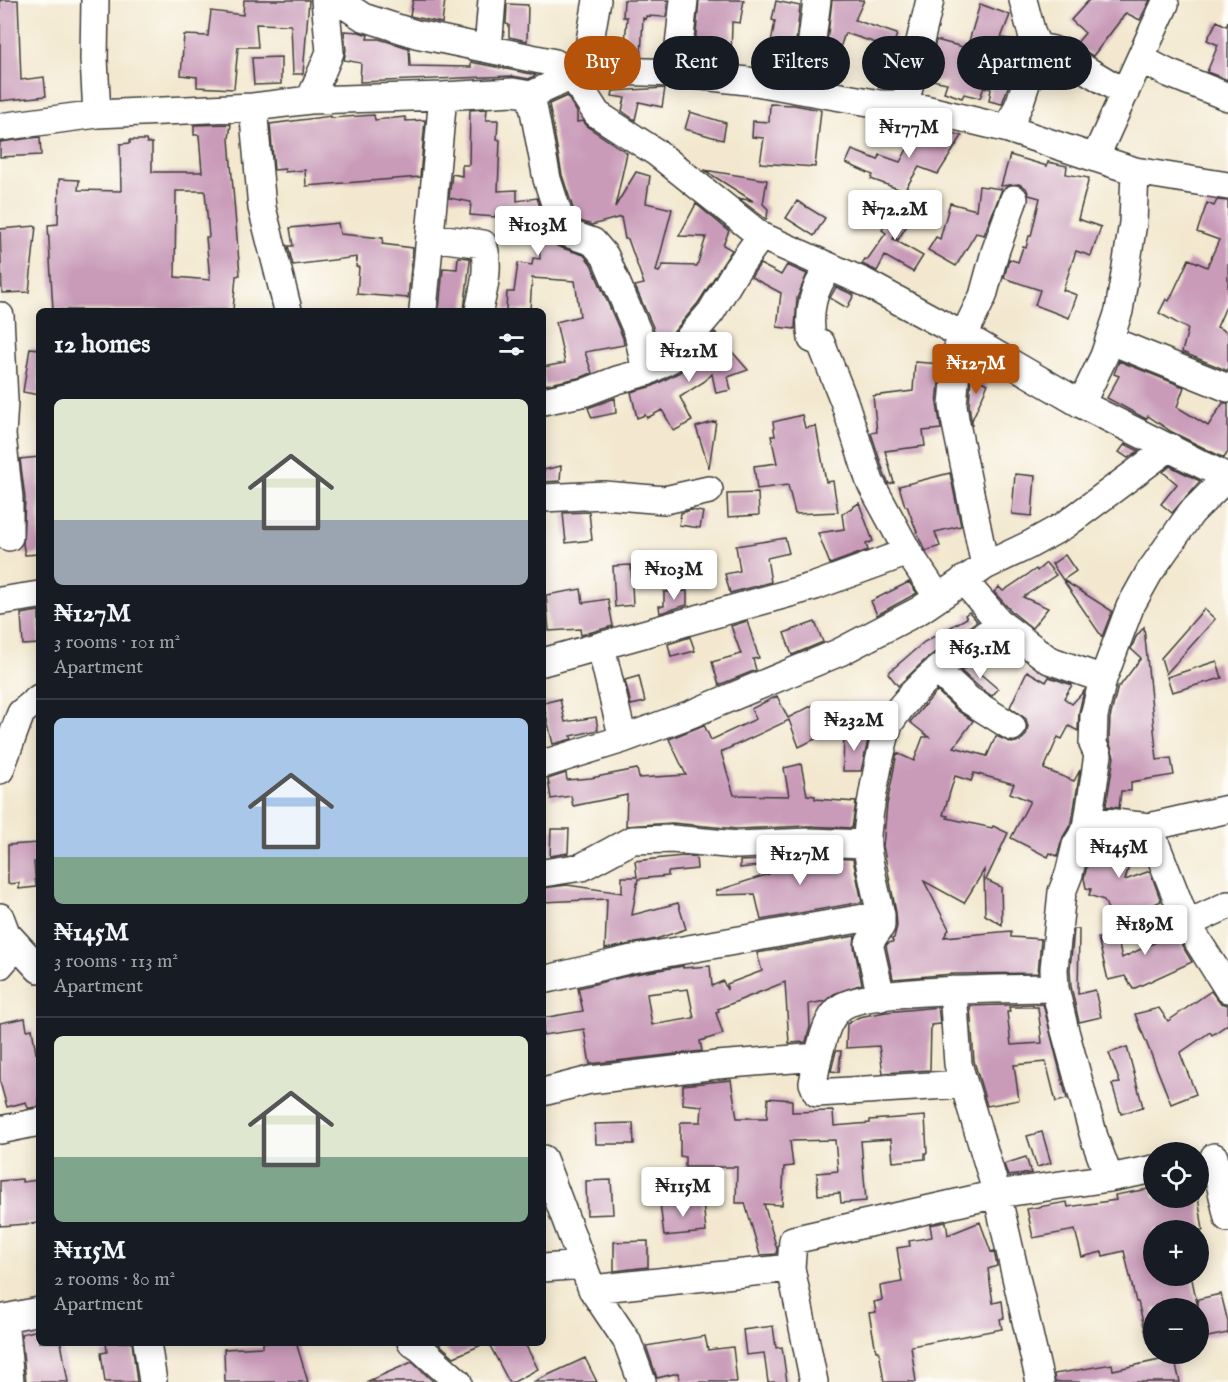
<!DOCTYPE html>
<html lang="en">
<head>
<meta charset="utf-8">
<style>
	:root { --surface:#171b24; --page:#20242c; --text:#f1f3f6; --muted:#9ea1a6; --line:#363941; --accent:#b45309 }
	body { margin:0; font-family:"IM FELL English",serif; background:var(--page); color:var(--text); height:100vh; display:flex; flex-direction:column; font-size:22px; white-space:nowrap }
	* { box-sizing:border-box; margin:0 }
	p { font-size:20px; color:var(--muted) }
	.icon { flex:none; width:33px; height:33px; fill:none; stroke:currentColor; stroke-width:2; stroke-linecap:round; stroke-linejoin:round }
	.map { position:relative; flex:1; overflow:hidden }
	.details { position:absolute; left:36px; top:308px; width:510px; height:1038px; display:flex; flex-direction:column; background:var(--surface); border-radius:9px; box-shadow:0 3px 15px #0003 }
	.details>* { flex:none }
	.guide { position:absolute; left:564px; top:36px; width:570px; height:54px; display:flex; gap:12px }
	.tools { position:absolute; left:1143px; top:1142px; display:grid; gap:12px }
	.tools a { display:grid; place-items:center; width:66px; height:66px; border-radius:50%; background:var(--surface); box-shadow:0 3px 15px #0003; font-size:30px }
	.price { position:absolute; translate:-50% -51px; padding:0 14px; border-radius:6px; background:#fff; color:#222; font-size:20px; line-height:39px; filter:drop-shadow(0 2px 3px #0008) }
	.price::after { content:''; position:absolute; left:50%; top:36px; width:18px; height:14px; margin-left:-9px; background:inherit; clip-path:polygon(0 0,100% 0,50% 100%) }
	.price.current { background:var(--accent); color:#fff }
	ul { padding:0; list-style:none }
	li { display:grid; align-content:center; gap:12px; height:318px; padding:0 18px }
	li+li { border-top:2px solid var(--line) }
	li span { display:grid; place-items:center; height:186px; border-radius:9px; color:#555 }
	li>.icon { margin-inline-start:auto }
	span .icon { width:108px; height:108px; fill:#fffc; stroke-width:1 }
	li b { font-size:26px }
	h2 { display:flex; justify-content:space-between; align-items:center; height:72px; padding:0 18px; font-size:26px }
	.pill { padding:0 21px; border-radius:27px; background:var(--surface); box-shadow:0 3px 15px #0003; font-size:21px; line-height:54px }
	.pill.current { background:var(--accent); color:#fff }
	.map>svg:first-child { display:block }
	.building { fill:#c99bb9; fill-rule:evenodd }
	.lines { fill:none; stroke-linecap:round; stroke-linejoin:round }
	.minor-casing { stroke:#3c3b37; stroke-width:30 }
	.minor { stroke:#fff; stroke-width:27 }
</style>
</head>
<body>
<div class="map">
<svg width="1228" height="1382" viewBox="0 0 1228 1382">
	<rect width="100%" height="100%" fill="#fdfcf7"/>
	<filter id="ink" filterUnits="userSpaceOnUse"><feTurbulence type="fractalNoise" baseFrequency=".0167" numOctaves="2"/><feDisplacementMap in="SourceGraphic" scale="12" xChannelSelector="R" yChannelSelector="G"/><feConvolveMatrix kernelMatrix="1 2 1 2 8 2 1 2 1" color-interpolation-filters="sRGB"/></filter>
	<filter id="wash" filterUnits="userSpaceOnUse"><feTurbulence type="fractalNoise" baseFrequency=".008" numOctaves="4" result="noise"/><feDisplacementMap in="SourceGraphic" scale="24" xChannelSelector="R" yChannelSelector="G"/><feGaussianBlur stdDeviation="1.35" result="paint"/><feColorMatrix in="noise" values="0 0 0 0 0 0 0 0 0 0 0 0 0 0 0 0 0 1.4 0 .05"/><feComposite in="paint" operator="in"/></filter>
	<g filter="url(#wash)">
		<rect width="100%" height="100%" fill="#f3e8cf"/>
		<g id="blocks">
			<path class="building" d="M0 0H18L21 80 44 77 46 96 0 101Z
				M244 0H309L303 74H293L291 25 256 24 258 47H238L234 89 197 87V77L181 75 184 35 208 36 211 11 243 15Z
				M413 0H445L442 23 410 16Z
				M624 0H668L666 17 646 16V19L643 18 641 56H624L627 17H623Z
				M699 0H744L740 23 732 22 731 59 694 57Z
				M832 0H864L855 20 897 34 887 64 870 59 876 43 845 33 835 63 825 60Z
				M1089 0H1150L1140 20 1126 13 1093 56 1075 45 1085 33 1071 20Z
				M776 1 800 6 794 59 769 54 775 21 772 20Z
				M507 4 528 5 527 41 509 37V25L506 24Z
				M980 4 1010 15 1001 38 1016 40 1015 53 1020 52 1002 104 989 101 991 89 984 87 980 98 964 94 962 98 944 92 947 83 927 79 936 40 967 48Z
				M1217 21 1226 26 1228 21V80L1207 72 1218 45 1207 40Z
				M344 31 359 32 368 35 367 39H379L409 48 410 66 471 67V62L536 75 529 79 512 76 360 82 361 63 344 60 346 50Z
				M281 57V84L254 85 252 58Z
				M891 58 899 62 894 84 883 79Z
				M665 88 662 107 639 102 635 120 622 111 625 98 612 96 613 91Z
				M567 96 577 112V122L583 121 588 127 627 153 615 207 636 172 650 176 646 203 672 209 656 271 659 272 663 265 697 266 706 237 679 236 696 204 729 231 723 245 732 250 698 303 662 346 657 348 653 327 635 286 644 284 628 239H625L621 217 592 225 577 220 562 175 549 104Z
				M770 104 794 105 821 110 815 167 760 163 764 138 752 137 753 121 769 122Z
				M487 109 486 120H498L497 139 500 140 498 191 517 190V201L537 198 552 243 559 247 584 255 591 264 623 338 624 345 585 352 592 373 582 377 545 385 543 374V367L565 363 556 322 580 316 575 281 532 278 530 310H506L507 292H514L518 263 532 265 533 258 540 259 538 213 496 214 495 217 470 215 471 202 449 198 452 174 462 176V165H469L470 110Z
				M690 112 726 123 723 140 685 129Z
				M374 115 375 120 405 117 406 121 425 120 420 177 306 186 305 170 285 172V169L274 170 270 124 331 116V118Z
				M231 124 229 139 240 275 236 276 233 310H53L48 225 58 224 59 179 79 180 78 190 121 191 120 144 130 143V140H146L147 143H152V172H202L199 135H194V125ZM176 191H205L209 237H206L210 280 175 277Z
				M941 129 962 136 938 174 919 167 904 191 871 179 873 175 846 163 852 150 878 160 880 155 900 162 917 131 939 134Z
				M40 137 41 155 0 157V142Z
				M1010 155 1047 166 1048 162 1067 166 1066 174 1089 178 1078 219 1101 227 1091 256 1076 251 1063 290 1077 295 1069 318 1035 305 1040 290 1004 278 1009 259 1018 262 1023 247 1026 248 1029 236H1031L1040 198 1029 195 1026 188 1019 184 1001 186Z
				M704 170 767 180 763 204 768 209 767 218 766 219 738 198 753 201Z
				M979 186 1002 189 984 235 976 233 956 266 928 250 936 237 940 239 950 203 976 210Z
				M900 200 917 209 898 240 894 237 893 239 923 256 913 272 885 256 877 271 862 264 865 259 867 260 886 233 882 230Z
				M1217 200 1228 201V302L1217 327 1228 333V371L1182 352 1188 329 1159 313 1166 299 1169 301 1189 259 1207 267 1219 240 1197 232 1207 203 1214 206Z
				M797 201 825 218 814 236 786 218Z
				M338 223 340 234 383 238 382 244 413 248 408 298 357 294 359 267H356L357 257 293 265 288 246H293L290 228Z
				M36 226 29 292 2 293 0 229Z
				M458 257 470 258V261L464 310H439L443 268 457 269Z
				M760 264 781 275 787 265 807 274 797 298 795 329 777 327 781 293 751 277Z
				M836 287 854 295 847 308 830 298Z
				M715 332 748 370 728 377 731 390 716 393 712 374 705 381 680 397 692 421 674 431 662 410 647 418 645 415 637 418 631 392 653 386 680 372Z
				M30 348 39 349V395L23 392Z
				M1119 361 1184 387 1177 407 1208 426 1223 403H1228V452L1224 458 1172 432 1148 416 1146 419 1107 398 1119 376 1114 374Z
				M915 362 941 364 937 404 941 429 923 431 925 446 885 451 894 483 889 484 885 476 871 433 877 432 873 396 913 391Z
				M971 377 988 384 972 420V426L969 405Z
				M615 398 616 413 592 418 588 408Z
				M802 415 805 428 816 426 826 482 833 481 838 512 795 514 788 485 757 489 754 466 777 463 771 436H775L773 422Z
				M716 421 709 468 696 427Z
				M1125 444 1139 451 1128 458 1119 452Z
				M39 457V554L25 555 23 544 25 498 20 459Z
				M561 466 560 481 543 482V470Z
				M1170 466 1200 481 1172 513 1161 504 1177 484 1163 472Z
				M950 473 961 526 935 532 940 546 926 551 920 540 907 506H905L899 486Z
				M1015 474 1035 476 1032 516 1012 514Z
				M758 493 759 515 728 517 727 494Z
				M859 503 873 541 866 544 868 550 830 564 818 533 844 529 842 514Z
				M691 510 703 512 700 528 679 525 681 513Z
				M589 512 592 540 566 543 563 513Z
				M785 538 789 553 767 558 771 582 730 593 725 574 740 571 736 546Z
				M1065 555 1076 571 1063 580 1112 611 1102 637 1052 564Z
				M1046 563 1056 575 1023 597 1048 608 1032 628 1012 612 994 592 999 587 1003 591 1036 569 1037 571Z
				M631 565 633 605 615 607 613 566Z
				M909 582 917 593 877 615 871 601Z
				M581 589 583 603 608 599 613 626 581 635 580 629 549 631 546 595Z
				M687 591V605L660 613 659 606H664V592Z
				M1204 609 1215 619 1166 674 1161 658Z
				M39 611V644L23 645 21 614Z
				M969 612 977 621 926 659 898 686 888 673 924 642 967 618 965 615Z
				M747 621 759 658 753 659 756 670 719 685 712 662 741 654 731 626Z
				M815 622 823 642 792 655 784 633Z
				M1144 627 1157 760 1171 758 1174 775 1131 782V791H1121L1119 808 1106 806 1114 757 1109 741 1110 718 1118 686H1120L1141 658 1131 649 1136 637Z
				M690 637 695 651 671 657 668 644Z
				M1217 661 1222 678 1172 692 1167 677Z
				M970 665 998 689 992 696 979 687 961 671Z
				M1027 671 1046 682 1049 677 1072 685 1064 698 1072 704 1084 691 1079 712 1078 731 1069 726 1062 739 1058 737 1044 769 1074 781 1080 770 1072 822 1063 837 1057 856 1050 853 1048 857 1011 838 1030 801 1010 793 1014 784 974 773 971 781 955 776 943 815 948 816 947 818 992 828 993 826 1008 833 986 880 1001 887 1002 925 985 915 984 870 964 903 924 881 949 929 944 937 1011 931V937L1041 939 1038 973 953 974 893 979 886 946 888 943 893 942 892 939 894 938 897 926 896 912 883 846 887 805 897 753 914 761 923 737H929L910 722 937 691 958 711 973 721 954 747 987 756 996 736 1012 743 1020 741 1026 735 1028 727 1026 719 1010 707Z
				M639 676 645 702 631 705 625 680Z
				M777 696 788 718 817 703 833 730 799 747 789 720 721 752 734 795 789 796 784 768 801 764 807 795 815 796V799L856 802 852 828 808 826 737 829 672 823 626 826 627 795 573 806 571 796 551 799 548 779 566 773 567 780 591 778 637 769 639 778 686 775 669 739 704 725 711 740 756 719 751 709Z
				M560 699 565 722 596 717 598 730 571 736 572 739 553 744 543 703Z
				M844 735 869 736 861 771H843Z
				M551 829H569L568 853 550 856Z
				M1100 837 1136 841 1125 880 1150 871 1161 901 1114 923 1104 900 1089 895 1091 889 1086 888 1084 878 1091 851Z
				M39 843V861L34 862 36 887 19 889V883L8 884V845Z
				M683 856 696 857 697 869 668 872V876L638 879 632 915 678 903 686 929 656 939 605 949 607 899 543 902V888L567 885 622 893V877H637L635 861Z
				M809 858 853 859 862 902 761 920 755 894 716 895V891L769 874 767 865 740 868V861Z
				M1164 908 1174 932 1192 962 1133 989 1125 976 1108 980 1098 938 1116 934 1122 958 1165 938 1153 913Z
				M1074 929H1079L1078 994 1095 990 1101 1017 1079 1022 1071 986 1070 969Z
				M855 936 854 946 862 984 834 994 825 1001 809 1004 810 1027 806 1042 789 1043 785 982 718 1009 719 1012 716 1013 723 1034 700 1041 702 1051 590 1064 584 1029 543 1035V1018L583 1011 578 988 635 974 683 966V968L710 966 712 986 723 981 727 990V984L762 971 757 953ZM688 989 694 1018 652 1025 647 994Z
				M1211 991 1220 1003 1228 1005V1024L1212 1035 1210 1032 1180 1053 1196 1094 1171 1104 1135 1014 1159 1008 1168 1021Z
				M1043 1004 1067 1099 1056 1102 1046 1062 1014 1065 1019 1100 987 1106 974 1061 970 1006ZM1009 1007H1038L1042 1043 1011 1045 1007 1012H1010Z
				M938 1007 940 1024 931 1025 930 1070 883 1073 879 1046 846 1048 847 1024 859 1017 886 1012Z
				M25 1018 27 1030 32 1029 36 1053 39 1052V1107L28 1108 26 1102 7 1107 0 1082V1023Z
				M1127 1047 1143 1107 1121 1114 1112 1084 1120 1083 1109 1053Z
				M836 1051H841L839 1072 831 1071Z
				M731 1080 737 1118H767L768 1098 792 1100V1112L833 1111 834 1126 870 1123V1120L925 1116 927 1153H925V1159L893 1162 891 1139 861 1141 866 1201 841 1203 840 1193 818 1195 817 1173 838 1171 835 1140 790 1141 793 1166 784 1167 782 1205 764 1204 777 1249 776 1254 760 1255 745 1203H736L737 1167H685V1157L680 1156V1124L682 1122H701L702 1106 683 1104V1085Z
				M633 1123 634 1144H596L595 1124Z
				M1042 1132 1051 1163 1037 1167 1027 1136Z
				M1026 1157 1031 1173 1008 1176 1004 1164Z
				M22 1179V1182L38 1180 39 1223 0 1226V1181Z
				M611 1180 613 1214 587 1215 586 1181Z
				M1154 1188V1197H1198L1203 1230H1154V1275H1191L1198 1308H1154V1341L1148 1342 1138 1302H1136L1124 1251 1103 1256 1102 1252 1082 1257 1075 1230 1033 1238 1027 1209 1067 1202 1068 1207 1116 1200 1115 1195Z
				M679 1201V1203L703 1202 706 1232 664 1236 660 1203Z
				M946 1222 948 1235 980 1222 991 1252 994 1251 997 1266 988 1269 993 1303 1002 1301 1004 1318 1000 1319 1002 1329 911 1346 916 1382H884L879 1351H876L869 1313 876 1312 874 1302 882 1300 880 1286 902 1282 897 1248 910 1246 909 1241 932 1237 930 1225Z
				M648 1241V1267L614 1271V1242Z
				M1221 1294 1228 1322V1333L1198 1339V1299Z
				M773 1326 776 1348 782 1347 787 1382H768L764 1353 746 1355 743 1330Z
				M39 1330V1342H61L68 1382H26L21 1334Z
				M705 1336 708 1350 733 1347 737 1382H680L678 1373 657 1378 646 1346Z
				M106 1342H132L137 1382H105L101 1353 107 1352Z
				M263 1342H296L308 1382H225L224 1349 263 1347Z
				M437 1342H488L454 1357Z
				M488 1342H524L538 1369 514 1382H509Z
				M1174 1357 1180 1382H1055L1054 1374 1112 1364 1113 1370Z
				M585 1358 597 1382H533Z
				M412 1362 434 1382H366L403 1366Z"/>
		</g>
	</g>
	<g filter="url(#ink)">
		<use href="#blocks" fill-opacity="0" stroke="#3c3b37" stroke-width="1.5"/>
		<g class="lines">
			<defs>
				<path id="minor" d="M95 0 94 59 97 114
					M337 0 363 17 416 34 555 63 572 75 597 114 657 153 761 236 864 282 973 341 1081 404 1227 477 1191 513 1149 573 1130 607 1103 679 1094 716 1093 744 1098 755 1087 828 1076 845 1069 874 1062 892 1054 969 1055 988 1065 1031 1094 1137 1109 1178
					M1038 47 1053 50 1125 93
					M488 49 492 0
					M1141 59 1168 73 1228 97
					M585 70 597 0
					M676 73 684 0
					M808 89V72L817 0
					M531 95 547 179 564 232 593 242 605 256 638 333 646 372
					M310 100 330 52 325 0
					M905 104 930 0
					M253 107 262 208 288 310
					M0 127 97 114 253 107 310 100 443 96 513 92 531 95 585 70 676 73 756 82 880 104H905L1008 129 1135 171 1228 186
					M1008 129 1020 102 1038 47 1032 34 1023 0
					M1095 158 1165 4
					M430 237 483 244C490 265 484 289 479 310
					M830 267C812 289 808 312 812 339L821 343 844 401 870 482 908 552 938 597
					M423 310 443 96
					M0 316 4 401 2 435 9 498V537
					M1109 340 1228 388
					M543 401 586 392 617 380 646 372 672 358 711 312 735 272 761 236
					M1081 404 1104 356 1119 311 1133 223 1135 171
					M543 498 604 495 665 500 709 490
					M985 566 955 419 953 405 958 347 983 296 995 252 1014 199
					M963 580 1001 624 1049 660 1103 679
					M0 601 39 595
					M601 647 623 739
					M543 662 815 586 908 552
					M937 670 969 700 1012 727
					M543 764 623 739 691 714 840 652 920 610 985 566 1029 545 1065 525 1170 447
					M0 770 21 713 39 698
					M1089 820 1149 827 1228 809
					M1149 827 1187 924 1228 989
					M543 873 582 867 632 840 672 839 737 845 809 842 867 844
					M0 917 6 933 39 969
					M1187 924 1228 905
					M0 965 17 945
					M543 980 632 959 881 915
					M953 990 958 1064 997 1194 1040 1382
					M881 997 869 943 881 926V915C876 892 870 870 867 847 865 829 882 735 891 721 918 679 961 651 1001 624
					M818 1057 813 1083 817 1093 963 1084
					M543 1092 590 1080 717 1065 818 1057C823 1040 826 1020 840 1008 864 988 1018 989 1055 988
					M0 1130 39 1122
					M1214 1157 1228 1218
					M543 1159 592 1289 627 1341 642 1382
					M543 1268 583 1265
					M791 1268 814 1382
					M592 1289 791 1268 793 1240 997 1194 1109 1178 1154 1169
					M0 1319 39 1311
					M4 1319 10 1382
					M147 1342 153 1382
					M411 1342 420 1348 458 1382"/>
			</defs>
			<use href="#minor" class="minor-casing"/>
			<use href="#minor" class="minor"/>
		</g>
	</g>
</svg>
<div class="tools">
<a><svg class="icon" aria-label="locate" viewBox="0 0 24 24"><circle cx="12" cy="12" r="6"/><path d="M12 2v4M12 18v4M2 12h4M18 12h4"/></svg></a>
<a>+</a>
<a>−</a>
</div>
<b class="price" style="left:909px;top:159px">₦177M</b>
<b class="price" style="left:895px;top:241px">₦72.2M</b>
<b class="price" style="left:538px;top:257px">₦103M</b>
<b class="price" style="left:689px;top:383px">₦121M</b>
<b class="price current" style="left:976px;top:395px">₦127M</b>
<b class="price" style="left:674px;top:601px">₦103M</b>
<b class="price" style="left:980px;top:680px">₦63.1M</b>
<b class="price" style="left:854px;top:752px">₦232M</b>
<b class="price" style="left:1119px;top:879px">₦145M</b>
<b class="price" style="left:800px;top:886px">₦127M</b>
<b class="price" style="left:1145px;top:956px">₦189M</b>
<b class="price" style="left:683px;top:1218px">₦115M</b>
<div class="guide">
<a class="pill current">Buy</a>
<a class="pill">Rent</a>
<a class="pill">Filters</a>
<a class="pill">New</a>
<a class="pill">Apartment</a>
</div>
<section class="details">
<h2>12 homes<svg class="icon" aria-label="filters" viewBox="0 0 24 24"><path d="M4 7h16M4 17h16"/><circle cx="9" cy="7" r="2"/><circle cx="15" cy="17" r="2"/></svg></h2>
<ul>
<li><span style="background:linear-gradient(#dfe7d0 65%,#9aa5b1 0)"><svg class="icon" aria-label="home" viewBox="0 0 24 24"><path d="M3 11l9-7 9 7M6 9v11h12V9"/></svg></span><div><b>₦127M</b><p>3 rooms · 101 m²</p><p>Apartment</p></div></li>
<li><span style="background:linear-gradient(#a9c7e8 75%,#7fa58c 0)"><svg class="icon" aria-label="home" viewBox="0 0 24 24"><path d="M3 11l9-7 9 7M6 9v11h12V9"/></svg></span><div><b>₦145M</b><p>3 rooms · 113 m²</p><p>Apartment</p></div></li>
<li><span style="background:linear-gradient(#dfe7d0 65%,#7fa58c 0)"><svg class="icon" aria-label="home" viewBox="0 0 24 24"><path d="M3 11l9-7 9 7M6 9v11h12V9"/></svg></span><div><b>₦115M</b><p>2 rooms · 80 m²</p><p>Apartment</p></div></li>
</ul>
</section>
</div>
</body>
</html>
